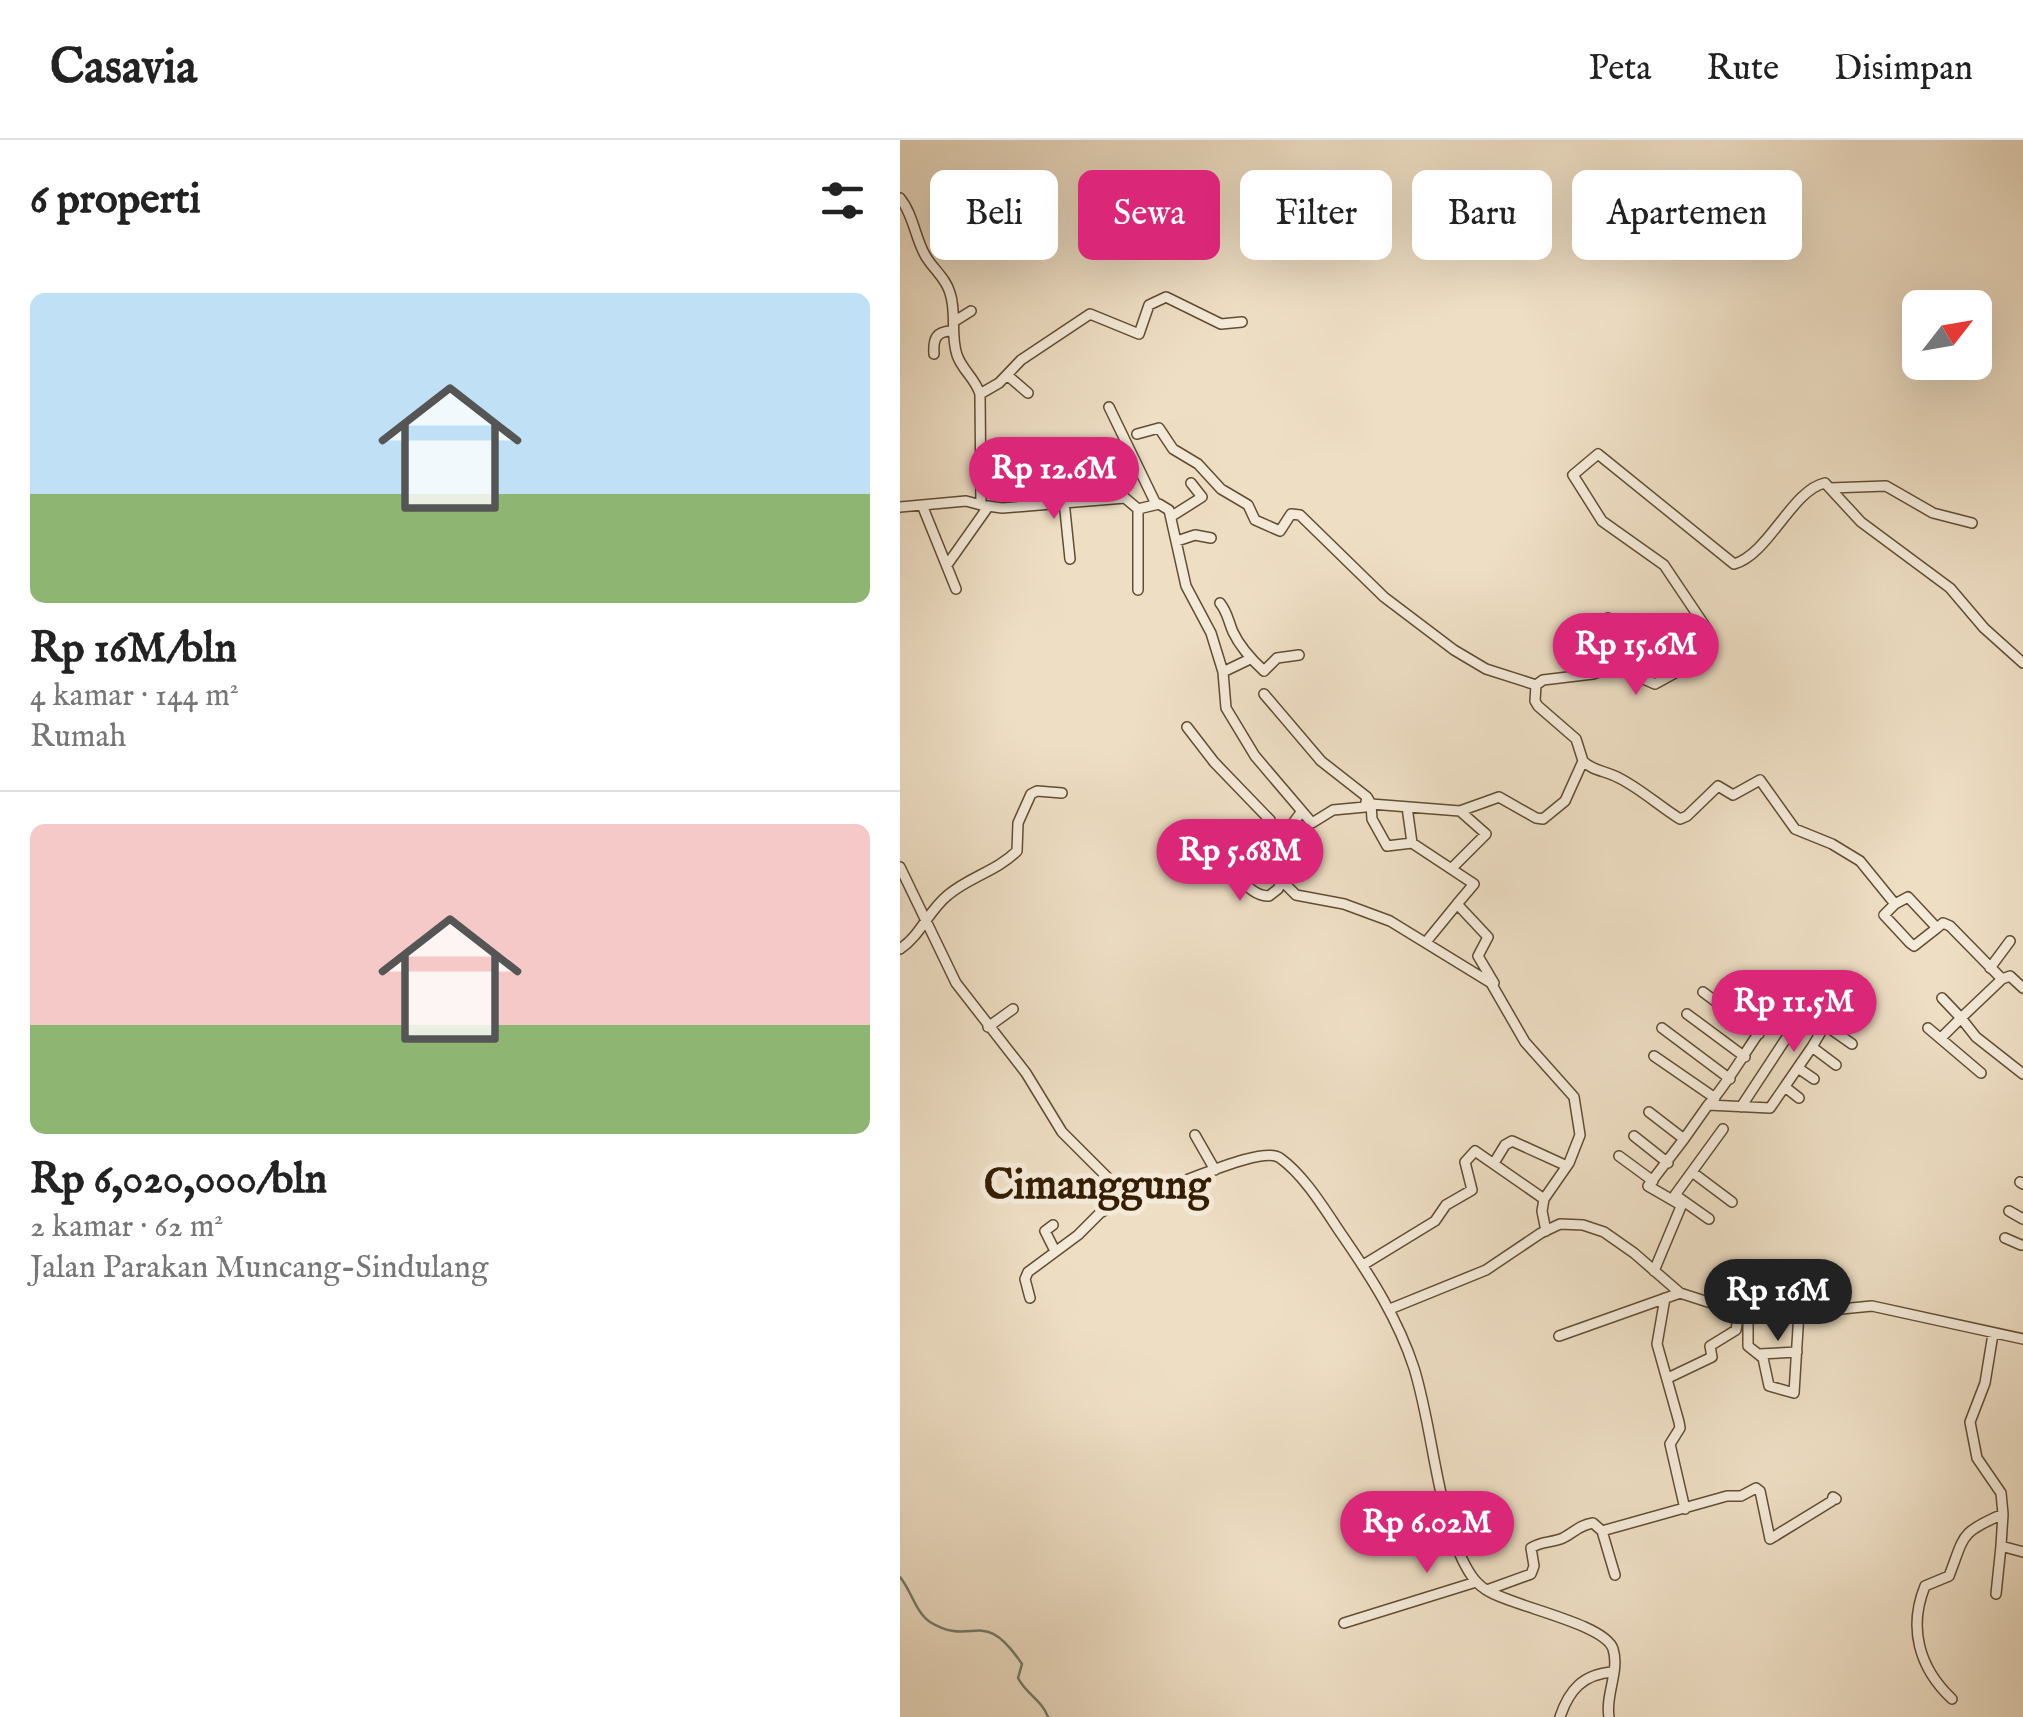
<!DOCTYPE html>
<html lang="id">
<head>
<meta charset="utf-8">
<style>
	:root { --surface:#fff; --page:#f2f2f2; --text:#222; --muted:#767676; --line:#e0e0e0; --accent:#db2777 }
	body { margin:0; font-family:"IM FELL English",serif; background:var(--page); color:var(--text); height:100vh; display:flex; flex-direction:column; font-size:38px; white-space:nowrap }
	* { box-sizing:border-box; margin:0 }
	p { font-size:32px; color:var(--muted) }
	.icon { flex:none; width:55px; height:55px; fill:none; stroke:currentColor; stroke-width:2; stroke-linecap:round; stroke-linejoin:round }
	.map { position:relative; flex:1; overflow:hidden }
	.sheet { display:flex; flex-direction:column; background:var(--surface); width:900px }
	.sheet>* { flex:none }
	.top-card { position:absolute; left:30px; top:30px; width:942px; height:90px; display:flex; gap:20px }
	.needle { width:65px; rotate:59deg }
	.controls { position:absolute; left:1002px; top:150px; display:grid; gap:20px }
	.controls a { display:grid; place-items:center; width:90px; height:90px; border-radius:15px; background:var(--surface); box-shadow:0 10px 40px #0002; font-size:50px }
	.price { position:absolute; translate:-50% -85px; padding:0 22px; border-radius:35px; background:var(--accent); color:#fff; font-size:32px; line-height:65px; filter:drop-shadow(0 2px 5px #0008) }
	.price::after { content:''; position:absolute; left:50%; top:60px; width:30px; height:22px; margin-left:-15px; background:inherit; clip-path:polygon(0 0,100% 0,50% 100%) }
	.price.current { background:#222; color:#fff }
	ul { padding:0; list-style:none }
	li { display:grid; align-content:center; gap:20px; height:530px; padding:0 30px }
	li+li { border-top:2px solid var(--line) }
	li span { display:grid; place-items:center; height:310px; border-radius:15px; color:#555 }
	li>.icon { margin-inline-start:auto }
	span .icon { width:180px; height:180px; fill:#fffc; stroke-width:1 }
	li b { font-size:42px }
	h2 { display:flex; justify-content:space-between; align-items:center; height:120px; padding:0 30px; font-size:42px }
	.chip { padding:0 35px; border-radius:15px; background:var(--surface); box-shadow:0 10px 40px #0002; font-size:35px; line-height:90px }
	.chip.current { background:var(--accent); color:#fff }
	header { display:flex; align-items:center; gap:60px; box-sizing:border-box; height:140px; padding:0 50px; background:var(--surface); border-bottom:2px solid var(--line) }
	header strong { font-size:48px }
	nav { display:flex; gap:55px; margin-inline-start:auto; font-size:35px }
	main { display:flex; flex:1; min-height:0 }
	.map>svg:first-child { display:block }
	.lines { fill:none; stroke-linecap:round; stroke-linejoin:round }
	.stream { stroke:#717c6d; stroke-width:2.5 }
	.minor-casing { stroke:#624d31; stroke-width:12 }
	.minor { stroke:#f4ead9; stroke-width:9 }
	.labels { text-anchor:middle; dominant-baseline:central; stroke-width:10; stroke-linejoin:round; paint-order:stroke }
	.quarter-label { font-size:42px; font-weight:bold; fill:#341d00; stroke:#f4ead9 }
</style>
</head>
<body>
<header>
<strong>Casavia</strong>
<nav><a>Peta</a><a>Rute</a><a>Disimpan</a></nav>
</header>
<main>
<section class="sheet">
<h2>6 properti<svg class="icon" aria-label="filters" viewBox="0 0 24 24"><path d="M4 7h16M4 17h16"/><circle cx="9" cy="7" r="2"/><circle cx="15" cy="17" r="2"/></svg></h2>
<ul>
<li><span style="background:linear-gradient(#bfe0f5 65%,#8fb573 0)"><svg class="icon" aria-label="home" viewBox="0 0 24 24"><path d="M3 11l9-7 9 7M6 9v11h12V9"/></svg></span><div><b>Rp 16M/bln</b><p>4 kamar · 144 m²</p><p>Rumah</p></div></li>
<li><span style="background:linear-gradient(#f6c9c9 65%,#8fb573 0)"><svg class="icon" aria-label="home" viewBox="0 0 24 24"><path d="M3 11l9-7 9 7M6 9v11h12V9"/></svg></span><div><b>Rp 6,020,000/bln</b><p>2 kamar · 62 m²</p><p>Jalan Parakan Muncang-Sindulang</p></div></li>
</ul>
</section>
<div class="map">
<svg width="1123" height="1577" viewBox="0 0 1123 1577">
	<rect width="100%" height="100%" fill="#eedec4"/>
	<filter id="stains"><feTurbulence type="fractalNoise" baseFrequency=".002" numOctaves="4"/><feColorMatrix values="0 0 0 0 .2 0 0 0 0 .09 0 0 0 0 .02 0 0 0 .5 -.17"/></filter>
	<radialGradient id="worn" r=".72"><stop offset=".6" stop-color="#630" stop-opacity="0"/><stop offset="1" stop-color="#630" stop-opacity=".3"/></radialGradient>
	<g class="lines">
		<path class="stream" d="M0 1437C11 1450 16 1473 30 1482 74 1509 82 1464 122 1524L118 1538C126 1554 142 1560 148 1577"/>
		<defs>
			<path id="minor" d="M0 58C13 74 15 97 25 115 32 128 46 138 50 153 57 174 50 194 57 215 62 230 75 238 80 254L81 365 102 368 225 358 238 369V450
				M55 181 71 171
				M34 214C33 199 36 191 52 191
				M107 235 128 253
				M80 254 99 243 121 220 190 174 239 194 249 165 266 157 321 184 342 182
				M209 267 256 364
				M237 294 259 288 273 309 298 324 321 349 348 365 355 380 380 391 391 374 400 375 484 457 554 510 586 529 636 545 635 561 638 566 676 599 683 621
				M212 315 208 337 225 358
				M930 348 986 346 1033 373 1072 383
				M164 361 170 419
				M22 365 56 449
				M0 367 66 361 81 365
				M238 369 259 364 269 370 286 446 311 493 323 532 326 568 355 616 412 683 433 670 465 667 467 657 471 664 560 671 599 657 636 678 643 679 665 661 683 621C692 631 707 631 719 638 741 649 759 666 780 679L787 676 818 646 833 655 860 640 895 689 932 704 960 721 995 764 1008 757 1037 788 1043 783 1050 786 1102 839 1061 878 1076 897 1123 934
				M272 376 302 357 291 343
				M277 401 295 395 311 398
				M47 425 88 367
				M320 463C328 473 328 481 333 492 340 507 352 520 364 531L377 518 399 515
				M323 532 350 519
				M693 534 708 478 794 515 807 489 764 425 702 381 673 335 698 314 834 424C869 414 892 350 925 343L961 382 1050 448 1084 488 1123 523
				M636 545 643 540 693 534 716 527 755 544 784 528 794 515
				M364 554 421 621 467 657
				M287 587 314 622 370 680 376 706
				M471 664 472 679 487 706 512 703 574 744 557 764 588 797 578 816 594 843
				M507 667 512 703
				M402 671 376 706 373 724 379 738 396 755 444 764 490 781 591 843 625 902 674 957 680 995 669 1023 644 1059 642 1071 646 1091
				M321 694C326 716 343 756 369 756L378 749 382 740
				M0 727 56 843 126 933 162 992 228 1058C260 1056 360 1003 380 1018 405 1036 425 1070 442 1095 471 1137 498 1179 514 1228 533 1290 535 1359 562 1419 568 1431 574 1442 585 1449 609 1466 705 1483 713 1509 720 1531 705 1555 709 1577
				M552 728 586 694 560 671
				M995 764 984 775 1010 803 1014 806 1037 788
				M526 802 557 764
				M0 809C21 795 28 771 48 755 69 737 97 731 117 711L118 683 131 654 137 651 162 653
				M1090 828 1110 801
				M921 839 940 853 925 877
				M1102 839 1110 836 1123 848
				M865 848 882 862
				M803 852 859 894
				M908 865 928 880 912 907 936 925
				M822 866 839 842
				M787 874 845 917
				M841 880 853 863
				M925 885 952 904
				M88 887 113 869
				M762 888 830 939
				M1028 888 1081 933
				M1041 898 1061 878 1042 858
				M754 916 815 958
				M898 928 914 939
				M885 947 899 958
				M808 965C832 941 868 868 890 858L908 865 841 967
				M749 972 784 999 808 965 870 968 912 907
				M295 995 315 1030
				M734 996 768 1023
				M719 1016 753 1041
				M594 1023 605 1005 612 1001 667 1026
				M792 1032 832 1062
				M1120 1042 1123 1044
				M781 1065 748 1046 784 999
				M1109 1071 1123 1079
				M809 1079 775 1055 823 989
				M153 1085 145 1091 155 1111
				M1105 1098 1121 1105
				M463 1125 535 1081 546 1065 572 1050 565 1022 575 1011 644 1059
				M754 1131 782 1064
				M130 1158 125 1139 128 1132 178 1095 200 1073 228 1058
				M765 1158 757 1204 779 1282 780 1288 770 1304 785 1369
				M490 1169 586 1130 641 1093 660 1084 683 1085 704 1092 734 1113 780 1153 839 1172H910L972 1166 1123 1199
				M848 1182V1206L863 1218 869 1246 894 1253 899 1172
				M659 1196 780 1153
				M859 1214 897 1212
				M768 1238 812 1217 810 1206 836 1190 839 1172
				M1103 1374 1101 1406 1123 1412
				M702 1391 715 1435
				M587 1450 631 1434 634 1426 631 1408C641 1401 652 1403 663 1398 675 1392 679 1385 693 1383L702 1391 827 1356H841L856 1348 860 1351 870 1399 932 1361 933 1357 936 1359
				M1096 1454 1101 1406
				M444 1483 576 1442
				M1052 1559C1019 1528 1008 1488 1025 1446L1049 1436C1065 1395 1059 1393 1103 1374L1101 1353 1077 1318 1070 1282 1085 1243 1093 1194
				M660 1577C669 1550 683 1534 713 1532"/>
		</defs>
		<use href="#minor" class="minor-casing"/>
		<use href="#minor" class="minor"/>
	</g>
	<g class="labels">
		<g class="quarter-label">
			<text x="197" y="1046">Cimanggung</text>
		</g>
	</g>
	<rect width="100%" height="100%" filter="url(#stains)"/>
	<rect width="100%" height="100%" fill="url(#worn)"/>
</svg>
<div class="controls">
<a><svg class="needle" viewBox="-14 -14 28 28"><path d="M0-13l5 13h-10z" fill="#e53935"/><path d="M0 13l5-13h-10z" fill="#767676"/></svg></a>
</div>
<b class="price" style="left:154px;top:382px">Rp 12.6M</b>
<b class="price" style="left:736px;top:558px">Rp 15.6M</b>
<b class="price" style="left:340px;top:764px">Rp 5.68M</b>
<b class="price" style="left:894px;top:915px">Rp 11.5M</b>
<b class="price current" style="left:878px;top:1204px">Rp 16M</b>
<b class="price" style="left:527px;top:1436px">Rp 6.02M</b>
<div class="top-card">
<a class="chip">Beli</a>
<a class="chip current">Sewa</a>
<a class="chip">Filter</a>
<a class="chip">Baru</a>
<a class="chip">Apartemen</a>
</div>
</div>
</main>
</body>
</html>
